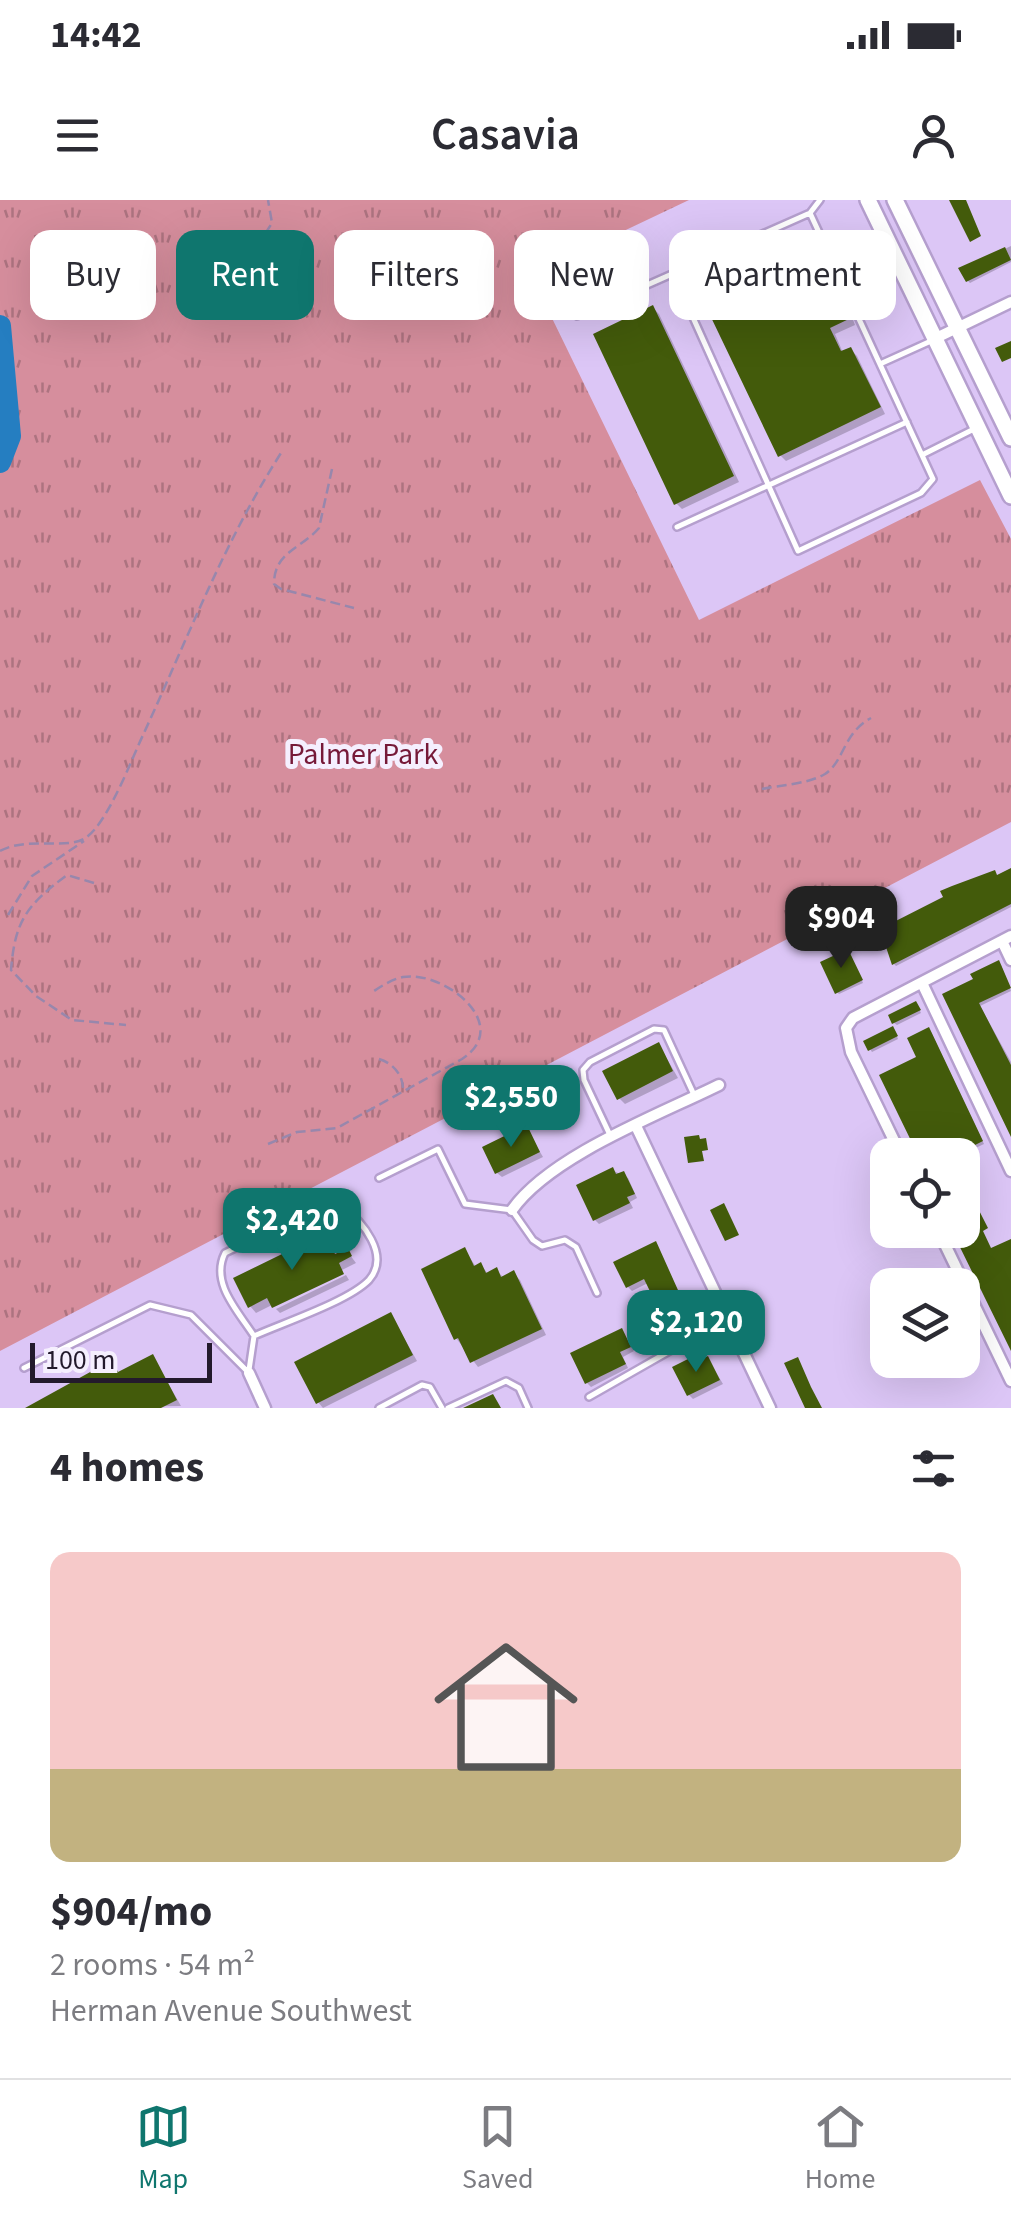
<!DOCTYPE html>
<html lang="en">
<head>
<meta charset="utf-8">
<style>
	:root { --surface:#fff; --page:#f7f7f7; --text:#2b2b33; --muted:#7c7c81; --line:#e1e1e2; --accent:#0f766e }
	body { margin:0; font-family:"Source Sans 3",sans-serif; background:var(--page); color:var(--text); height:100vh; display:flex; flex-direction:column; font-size:38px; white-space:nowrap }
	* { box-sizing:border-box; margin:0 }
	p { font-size:32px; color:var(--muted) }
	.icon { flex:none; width:55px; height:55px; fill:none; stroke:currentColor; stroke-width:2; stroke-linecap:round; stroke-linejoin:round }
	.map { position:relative; height:1208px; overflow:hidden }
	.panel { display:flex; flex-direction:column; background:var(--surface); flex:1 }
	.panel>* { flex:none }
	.banner { position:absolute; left:30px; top:30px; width:952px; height:90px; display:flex; gap:20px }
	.controls { position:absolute; left:870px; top:938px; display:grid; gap:20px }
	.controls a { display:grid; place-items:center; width:110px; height:110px; border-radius:20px; background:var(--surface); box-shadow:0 10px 40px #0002; font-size:50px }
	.scale { position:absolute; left:30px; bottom:25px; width:182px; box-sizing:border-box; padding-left:10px; border:5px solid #231a2c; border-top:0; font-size:28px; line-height:35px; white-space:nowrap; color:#231a2c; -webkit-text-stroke:8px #f5effe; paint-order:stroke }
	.price { position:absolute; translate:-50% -85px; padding:0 22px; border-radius:20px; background:var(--accent); color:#fff; font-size:32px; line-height:65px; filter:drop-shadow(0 2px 5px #0008) }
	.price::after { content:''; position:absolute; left:50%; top:60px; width:30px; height:22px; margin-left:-15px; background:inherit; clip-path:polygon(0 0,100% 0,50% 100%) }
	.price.active { background:#222; color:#fff }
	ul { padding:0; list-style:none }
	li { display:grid; align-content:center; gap:20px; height:530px; padding:0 50px }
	li span { display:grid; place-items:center; height:310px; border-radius:20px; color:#555 }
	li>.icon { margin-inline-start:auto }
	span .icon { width:180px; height:180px; fill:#fffc; stroke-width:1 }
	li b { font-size:42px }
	h2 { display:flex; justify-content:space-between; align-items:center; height:120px; padding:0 50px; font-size:42px }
	.tag { padding:0 35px; border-radius:20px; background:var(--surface); box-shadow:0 10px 40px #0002; font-size:35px; line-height:90px }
	.tag.active { background:var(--accent); color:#fff }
	.status { display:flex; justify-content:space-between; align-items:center; height:70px; padding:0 50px; background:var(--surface); direction:ltr }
	.status svg { height:28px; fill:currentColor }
	header { display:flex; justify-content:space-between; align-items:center; height:130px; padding:0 50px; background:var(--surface); font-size:45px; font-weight:600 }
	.menu { display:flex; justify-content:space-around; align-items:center; height:140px; border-top:2px solid var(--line); background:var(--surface); font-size:28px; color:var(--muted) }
	.menu a { display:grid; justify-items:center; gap:5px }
	.menu .active { color:var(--accent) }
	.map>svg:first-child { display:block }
	.park { fill:url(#park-tufts) }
	.shadow { fill:#0003 }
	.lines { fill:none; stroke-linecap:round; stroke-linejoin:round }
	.river { stroke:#257ec1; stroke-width:22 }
	.building { fill:#435b0b }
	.lane-casing { stroke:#b59fce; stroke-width:10 }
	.street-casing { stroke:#b59fce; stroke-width:15 }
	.primary-casing { stroke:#b59fce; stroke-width:20 }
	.path { stroke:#9887ac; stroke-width:2.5; stroke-dasharray:10 5; stroke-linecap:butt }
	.lane { stroke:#fff; stroke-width:5 }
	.street { stroke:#fff; stroke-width:10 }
	.primary { stroke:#fff; stroke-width:15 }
	.labels { text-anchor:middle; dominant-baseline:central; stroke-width:10; stroke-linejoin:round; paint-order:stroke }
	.park-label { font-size:30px; fill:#761938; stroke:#f5effe }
</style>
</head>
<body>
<div class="status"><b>14:42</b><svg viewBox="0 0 49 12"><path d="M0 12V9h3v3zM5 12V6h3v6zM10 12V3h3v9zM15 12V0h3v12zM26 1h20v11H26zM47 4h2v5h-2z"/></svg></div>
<header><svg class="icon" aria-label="menu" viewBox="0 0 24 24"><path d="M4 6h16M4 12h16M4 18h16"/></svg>Casavia<svg class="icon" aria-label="person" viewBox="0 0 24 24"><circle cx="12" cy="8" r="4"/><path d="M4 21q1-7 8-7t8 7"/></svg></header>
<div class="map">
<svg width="1011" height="1208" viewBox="0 0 1011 1208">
	<defs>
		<pattern id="park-tufts" width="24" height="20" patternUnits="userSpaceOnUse" patternTransform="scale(2.5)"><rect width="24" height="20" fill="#d68e9d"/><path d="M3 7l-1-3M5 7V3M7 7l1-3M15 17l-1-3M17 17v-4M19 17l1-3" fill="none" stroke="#ad7380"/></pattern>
	</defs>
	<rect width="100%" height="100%" fill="#dcc6f6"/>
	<path class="park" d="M0 0H689L531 75 699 420 980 280 1011 339V622L0 1151Z"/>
	<path class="shadow" d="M801 44 807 50 838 115 846 111 852 117 855 125 835 134 843 153 851 150 857 156 885 214 786 261 780 255 743 63 749 68Z
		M1011 46V62L970 83 968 81 962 69Z
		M653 108 659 114 739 282 682 309 676 303Z
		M1011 671V707L896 766 894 764 998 677Z
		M850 754 863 783 839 794 837 792Z
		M1001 765 1011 791 980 806 1011 862V930L945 795Z
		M918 807 921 813 897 825 894 823Z
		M895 832 898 839 872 852 870 849Z
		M931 832 984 944 961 955H920V858Z
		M659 845 678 878 625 904 619 898Z
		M526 928 543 957 502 977 497 973Z
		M612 970 628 978 637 998 630 1002 633 1008 599 1024 595 1020Z
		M324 1036 337 1056 347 1051 356 1063 256 1113 250 1106Z
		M656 1044 688 1112 671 1125 648 1083 632 1091 628 1087Z
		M465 1050 476 1067 481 1065 488 1074 496 1070 504 1078 514 1074 520 1080 546 1135 478 1167 456 1138Z
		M346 1075 349 1080 280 1113 276 1109Z
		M391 1115 417 1161 323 1208 318 1202Z
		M622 1131 634 1151 623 1157 628 1168 591 1187 587 1183Z
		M153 1157 181 1206 30 1208 112 1164 120 1174Z
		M708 1159 723 1184 693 1199 689 1195 696 1164Z"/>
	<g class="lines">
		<path class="river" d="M0 126 10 236 0 262"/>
	</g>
	<path class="building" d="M949 0H966L981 36 970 42Z
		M801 40 836 113 846 108 851 118 830 128 841 151 851 147 881 207 778 257 696 86 743 59 747 67Z
		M1005 47 1011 60 966 82 958 68Z
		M653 105 734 276 674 305 593 134Z
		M1011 141V158L1002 162 995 148Z
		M1011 668V704L892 765 880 729 943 697 940 691 952 686 995 670 997 675Z
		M848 749 863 780 835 794 820 762Z
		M999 760 1011 788 979 803 1011 865V937L942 794 973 779 970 774Z
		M916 801 921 810 892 824 888 815Z
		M893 826 898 836 868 851 863 841Z
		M929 827 983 941 955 955 951 948 937 955H918L879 875 916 857 907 838Z
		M659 842 673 871 617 900 602 871Z
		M537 876 546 895 534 901 524 882Z
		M527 925 540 952 495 974 482 947Z
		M699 935 700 939 706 938 708 950 702 951 704 961 688 963 684 937Z
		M613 967 616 974 624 971 635 994 627 997 630 1003 593 1021 576 985Z
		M962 977 988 1028 983 1031 991 1048 1011 1039V1151L954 1035 962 1031Z
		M724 1003 739 1035 725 1041 710 1010Z
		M325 1033 335 1054 348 1048 352 1056 339 1063 344 1074 272 1108 267 1098 248 1108 233 1078Z
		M656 1041 686 1108 665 1122 644 1079 626 1088 613 1062Z
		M465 1047 474 1066 481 1062 486 1073 497 1067 501 1077 514 1070 542 1129 470 1163 458 1138 454 1140 421 1069Z
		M391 1112 413 1155 316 1204 294 1162Z
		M622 1128 631 1147 620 1152 626 1164 585 1184 570 1153Z
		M153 1154 177 1200 161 1208H25L112 1160 118 1172Z
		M708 1156 720 1180 687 1196 672 1167 692 1157 695 1162Z
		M798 1157 811 1187 822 1208H805L784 1163Z
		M493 1194 501 1208H463Z"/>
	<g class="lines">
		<defs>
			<path id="lane" d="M673 73 798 351 921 293 933 279 810 13
				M577 116 810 13 820 0
				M880 164 931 141
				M922 255 974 229
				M677 327 907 222
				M610 935 584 880 583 870 590 862 654 829 664 830 695 897
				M379 978 438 949 465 1004 512 1010 533 1040 542 1046 565 1040 576 1047 597 1093
				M24 1168 150 1105 191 1115 249 1173
				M249 1170 254 1136C283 1123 349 1101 369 1080 391 1055 362 1021 342 1006L316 1009 225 1053C210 1083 238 1111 254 1136
				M589 1197 726 1119
				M379 1208 422 1185 430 1187 442 1208
				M448 1208 506 1181 519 1188 528 1208"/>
			<path id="street" d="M934 139 1011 102
				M1002 741 1011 760
				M922 783 1011 971
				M636 926 770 1208
				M901 955 851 852 846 828 853 818 1011 736
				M512 1010C550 956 658 915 719 885
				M938 1030 1011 1181
				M249 1173 265 1208"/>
			<path id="primary" d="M868 0 1011 296
				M895 0 1011 238"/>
		</defs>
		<use href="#lane" class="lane-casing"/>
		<use href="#street" class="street-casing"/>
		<use href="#primary" class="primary-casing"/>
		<path class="path" d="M246 89 251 56 272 23 268 0
			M332 269 319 328C301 349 274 352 274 384L281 389 354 408
			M762 589C781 585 808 584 825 574 844 562 843 533 871 518
			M0 651C30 635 70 652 88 636 109 619 131 561 143 535 187 440 224 342 281 253
			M94 683 67 675C27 705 15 720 11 770L36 796 72 820 126 825
			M8 715 32 676 84 641
			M379 859C393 863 403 875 403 889
			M268 944 297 932 337 928 462 859C514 825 444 770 403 777 393 779 383 785 374 791"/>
		<use href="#lane" class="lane"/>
		<use href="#street" class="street"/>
		<use href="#primary" class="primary"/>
	</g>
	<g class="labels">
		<g class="park-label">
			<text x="363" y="554">Palmer Park</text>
		</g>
	</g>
</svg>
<div class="controls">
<a><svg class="icon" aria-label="locate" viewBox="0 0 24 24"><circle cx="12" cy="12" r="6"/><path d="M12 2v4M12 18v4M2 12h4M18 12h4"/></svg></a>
<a><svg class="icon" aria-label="layers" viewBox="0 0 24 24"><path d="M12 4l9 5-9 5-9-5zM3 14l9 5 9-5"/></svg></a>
</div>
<div class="scale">100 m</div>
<b class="price active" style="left:841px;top:771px">$904</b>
<b class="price" style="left:511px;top:950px">$2,550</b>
<b class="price" style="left:292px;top:1073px">$2,420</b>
<b class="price" style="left:696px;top:1175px">$2,120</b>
<div class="banner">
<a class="tag">Buy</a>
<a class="tag active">Rent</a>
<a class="tag">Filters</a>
<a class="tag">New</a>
<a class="tag">Apartment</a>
</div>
</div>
<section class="panel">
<h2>4 homes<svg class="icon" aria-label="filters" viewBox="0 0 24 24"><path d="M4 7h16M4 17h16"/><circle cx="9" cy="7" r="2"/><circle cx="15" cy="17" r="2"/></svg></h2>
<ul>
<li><span style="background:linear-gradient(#f6c9c9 70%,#c2b280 0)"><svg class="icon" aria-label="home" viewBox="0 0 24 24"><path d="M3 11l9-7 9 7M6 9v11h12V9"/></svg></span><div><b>$904/mo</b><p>2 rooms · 54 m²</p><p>Herman Avenue Southwest</p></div></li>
</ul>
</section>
<nav class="menu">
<a class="active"><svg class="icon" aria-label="map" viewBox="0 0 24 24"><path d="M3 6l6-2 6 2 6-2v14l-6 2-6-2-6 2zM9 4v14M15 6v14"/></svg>Map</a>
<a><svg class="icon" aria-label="saved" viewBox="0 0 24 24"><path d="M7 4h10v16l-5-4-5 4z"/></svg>Saved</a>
<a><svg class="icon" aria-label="home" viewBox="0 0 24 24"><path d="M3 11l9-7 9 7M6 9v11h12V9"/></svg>Home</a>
</nav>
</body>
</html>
